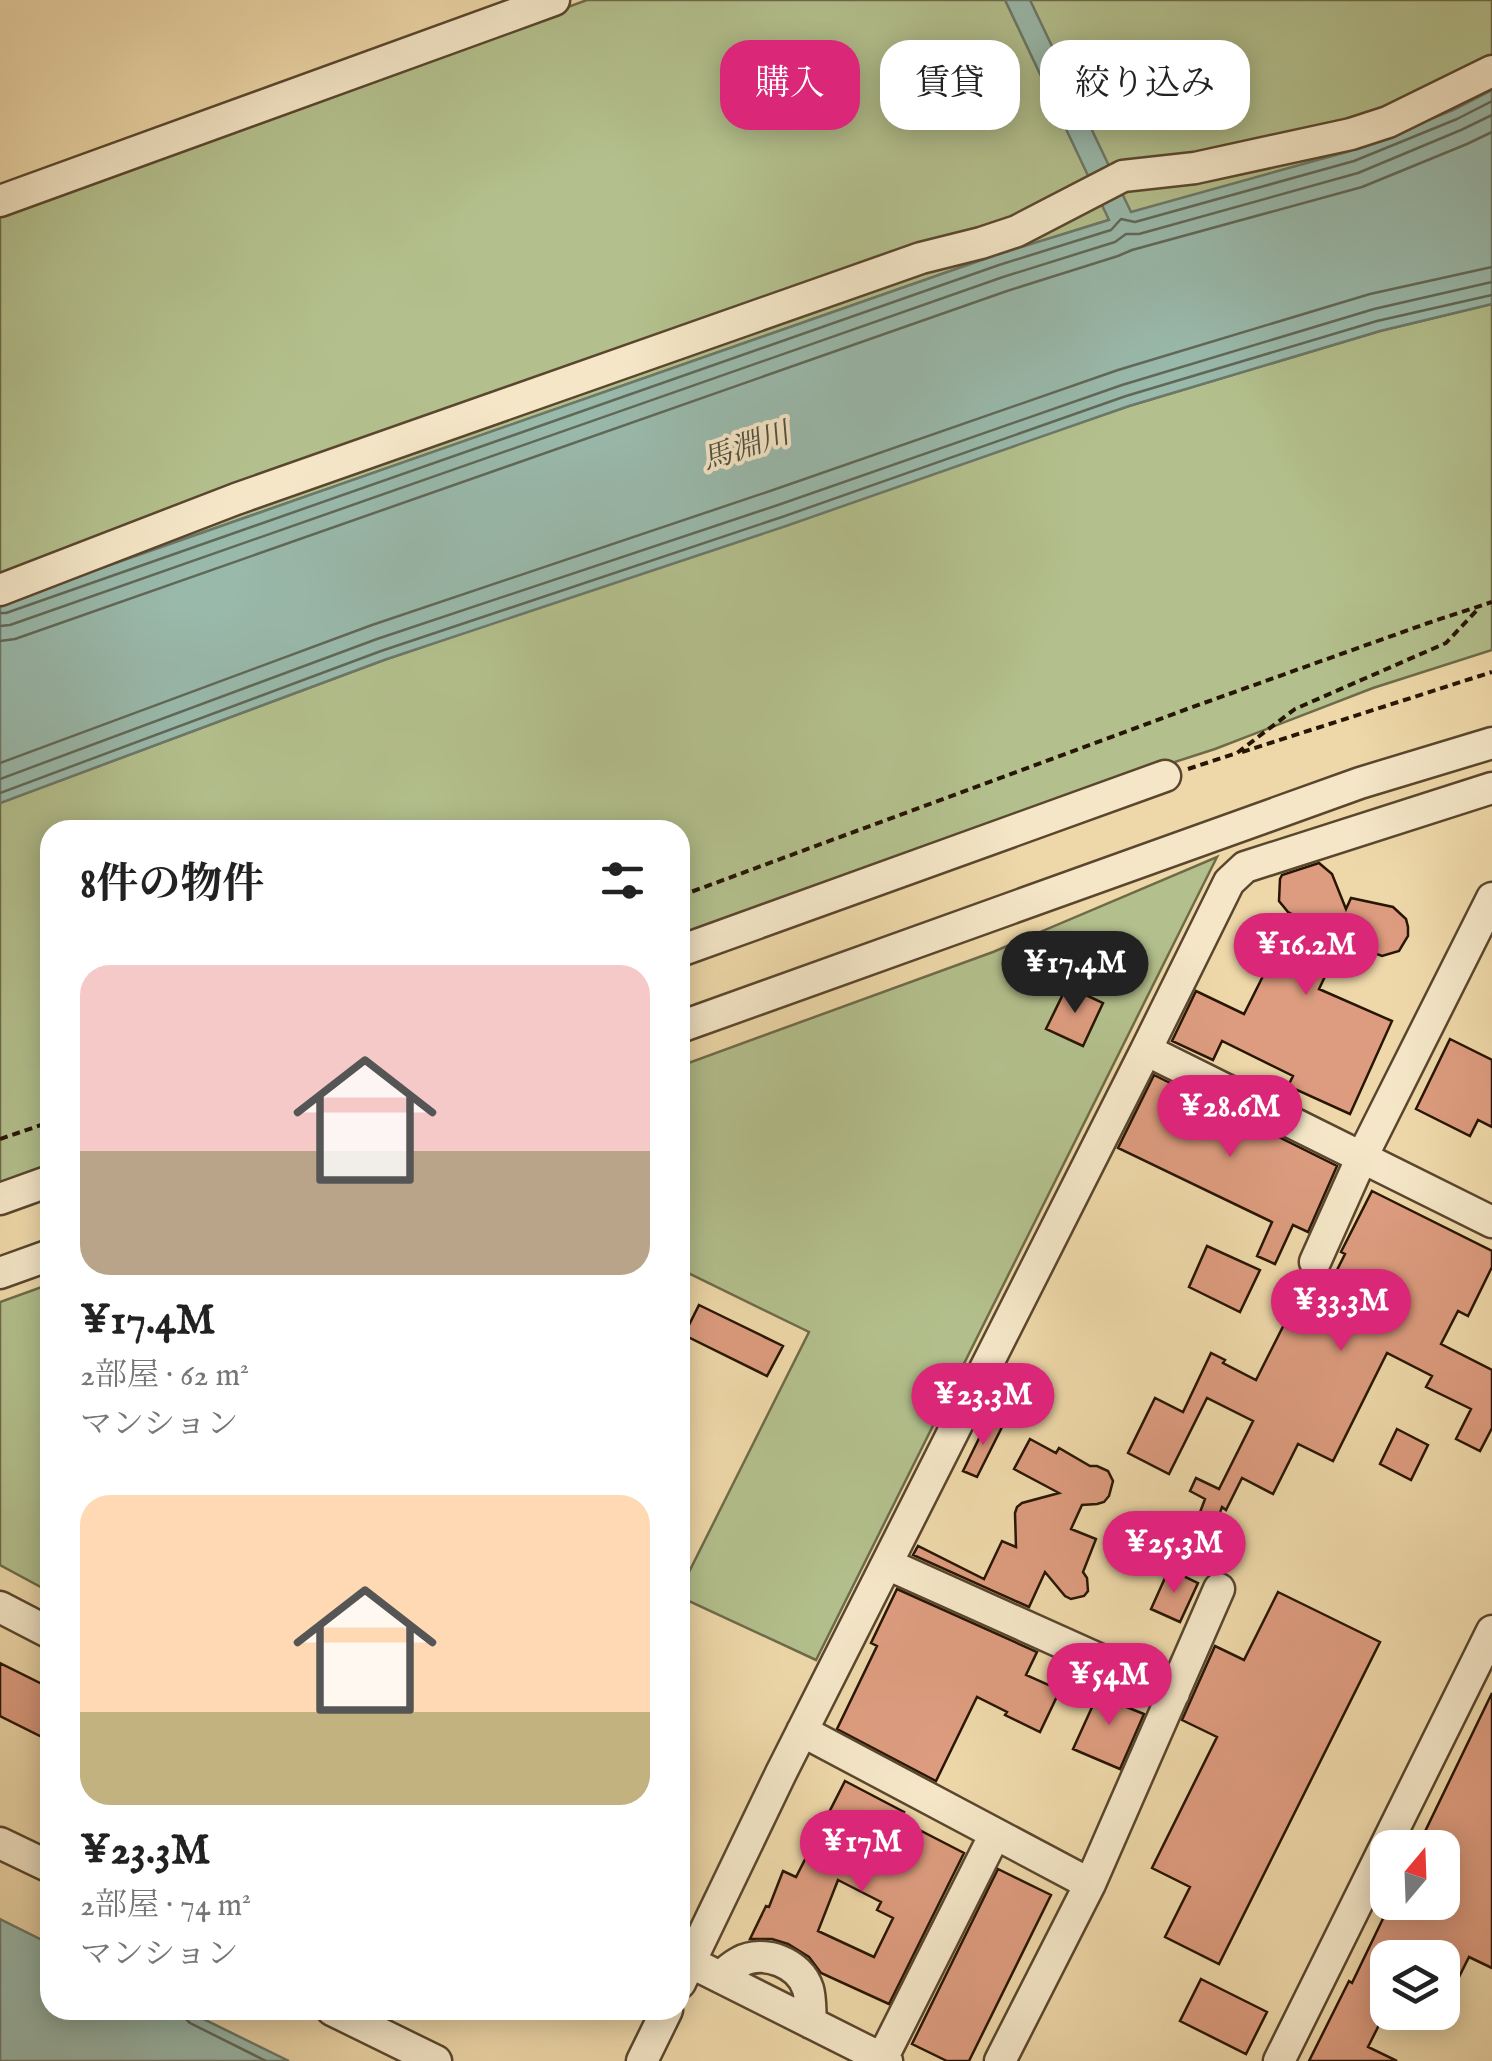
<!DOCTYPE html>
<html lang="ja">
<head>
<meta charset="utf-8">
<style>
	:root { --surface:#fff; --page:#f6f6f6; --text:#222; --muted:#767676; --accent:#db2777 }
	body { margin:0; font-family:"IM FELL English","Noto Serif JP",serif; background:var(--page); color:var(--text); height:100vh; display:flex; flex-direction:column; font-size:38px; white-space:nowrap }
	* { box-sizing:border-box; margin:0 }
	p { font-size:32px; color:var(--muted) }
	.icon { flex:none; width:55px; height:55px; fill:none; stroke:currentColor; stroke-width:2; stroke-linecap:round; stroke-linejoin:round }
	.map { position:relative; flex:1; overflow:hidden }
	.details { position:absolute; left:40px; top:820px; width:650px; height:1200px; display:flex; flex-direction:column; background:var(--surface); border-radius:30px; box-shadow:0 5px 25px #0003 }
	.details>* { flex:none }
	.top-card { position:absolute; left:720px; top:40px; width:620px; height:90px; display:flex; gap:20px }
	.needle { width:65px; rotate:19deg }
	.controls { position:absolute; left:1370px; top:1830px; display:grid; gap:20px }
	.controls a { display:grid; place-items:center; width:90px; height:90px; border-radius:20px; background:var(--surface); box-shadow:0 5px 25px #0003; font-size:50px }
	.price { position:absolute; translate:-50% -85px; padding:0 22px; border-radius:35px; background:var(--accent); color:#fff; font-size:32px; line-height:65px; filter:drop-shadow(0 2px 5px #0008) }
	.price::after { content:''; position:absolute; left:50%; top:60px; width:30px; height:22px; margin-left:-15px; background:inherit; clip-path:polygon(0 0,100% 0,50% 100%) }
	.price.current { background:#222; color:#fff }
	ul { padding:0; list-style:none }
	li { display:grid; align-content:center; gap:20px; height:530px; padding:0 40px }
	li span { display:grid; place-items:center; height:310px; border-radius:30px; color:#555 }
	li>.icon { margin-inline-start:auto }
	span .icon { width:180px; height:180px; fill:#fffc; stroke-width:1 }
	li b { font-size:42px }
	h2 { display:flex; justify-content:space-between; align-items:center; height:120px; padding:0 40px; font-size:42px }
	.tag { padding:0 35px; border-radius:30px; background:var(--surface); box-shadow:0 5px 25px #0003; font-size:35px; line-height:90px }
	.tag.current { background:var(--accent); color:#fff }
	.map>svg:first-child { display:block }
	.green { fill:#b3c08d; stroke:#6e6b49; stroke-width:2.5 }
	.water { fill:#99b9ab; stroke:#6c7869; stroke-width:2.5 }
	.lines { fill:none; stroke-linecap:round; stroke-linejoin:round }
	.shore { stroke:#606858; stroke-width:2.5 }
	.building { fill:#dd9c7f; stroke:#281605; stroke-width:2.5; fill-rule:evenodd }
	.minor-casing { stroke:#5a462e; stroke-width:35 }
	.path { stroke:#281605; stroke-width:4; stroke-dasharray:8 5; stroke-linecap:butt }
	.minor { stroke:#f4e6c7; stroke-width:30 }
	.labels { text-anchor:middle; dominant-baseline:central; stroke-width:8; stroke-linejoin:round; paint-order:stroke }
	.water-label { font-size:30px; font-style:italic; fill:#504f3f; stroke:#f4e6c7 }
</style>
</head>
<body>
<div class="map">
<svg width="1492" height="2061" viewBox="0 0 1492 2061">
	<rect width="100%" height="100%" fill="#eed8a9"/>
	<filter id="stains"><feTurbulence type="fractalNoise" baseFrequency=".002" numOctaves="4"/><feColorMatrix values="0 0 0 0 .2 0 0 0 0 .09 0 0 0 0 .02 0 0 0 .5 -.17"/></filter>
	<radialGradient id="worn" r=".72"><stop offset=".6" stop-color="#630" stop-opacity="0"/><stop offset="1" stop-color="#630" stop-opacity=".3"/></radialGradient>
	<path class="green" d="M587 0H1492V90L1453 110 1350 151 1131 213 996 255 67 580 0 605V214Z
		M1492 304V650L1373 688 1215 749 1153 769 680 940V830H50V1169L0 1187V803L384 660 1129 406 1380 331Z
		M1217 857 816 1660 680 1597V1590L809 1332 680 1269V1066L993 952Z
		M50 1284V1592L0 1565V1302Z"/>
	<path class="water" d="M1005 0H1030L1131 212 1350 151 1453 110 1492 90V304L1380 331 1129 406 786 526 384 660 0 803V605L67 580 996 255 1109 220Z
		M0 1919 50 1944V2010H185L289 2061H0Z"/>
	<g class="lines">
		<path class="shore" d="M0 613H6L999 265 1111 230 1121 219 1135 222 1354 161 1457 119 1492 101
			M0 626 10 625 1003 277 1115 242 1126 234H1139L1358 173 1461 130 1492 115
			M0 641 15 639 1007 291 1118 256 1132 250 1362 187 1467 144 1492 132
			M0 763 372 625 773 490 1118 370 1370 294 1492 267
			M0 779 377 639 778 505 1122 385 1374 309 1492 282
			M0 793 381 651 782 517 1126 396 1377 321 1492 295
			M184 2010 185 2018 190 2023 266 2061"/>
	</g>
	<path class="building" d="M1319 863 1332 874 1346 909 1351 898 1393 907 1406 919 1408 927V936L1399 951 1382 956 1366 950 1347 926 1341 939 1321 931 1309 958 1329 968 1319 989 1392 1021 1350 1114 1288 1086 1293 1076 1222 1041 1213 1060 1172 1041 1196 991 1244 1014 1279 944 1292 950 1305 921 1288 912 1279 901 1280 879 1282 875Z
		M1067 986 1103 1003 1083 1046 1046 1029Z
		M1450 1039 1492 1060V1127L1478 1120 1470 1136 1416 1109Z
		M1154 1075 1337 1166 1308 1232 1293 1225 1275 1264 1257 1256 1272 1222 1118 1148Z
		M1372 1191 1492 1251V1267L1468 1316 1458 1311 1441 1344 1492 1370V1428L1480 1451 1456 1439 1471 1409 1426 1387 1432 1376 1387 1353 1333 1461 1298 1444 1273 1494 1242 1478 1226 1510 1222 1507 1208 1545 1190 1539 1205 1499 1190 1491 1196 1478 1219 1489 1253 1421 1207 1398 1169 1474 1128 1453 1155 1398 1183 1412 1211 1353 1225 1360 1223 1363 1256 1380 1307 1279 1316 1281 1324 1278 1331 1282 1345 1254 1341 1252Z
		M1207 1246 1260 1270 1240 1312 1189 1287Z
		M699 1305 783 1346 767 1376 684 1335Z
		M989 1418 1003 1425 977 1477 963 1471Z
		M1397 1429 1428 1445 1411 1480 1380 1464Z
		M1030 1439 1056 1453 1059 1448 1090 1466H1097L1108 1471 1113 1481 1109 1496 1104 1502 1097 1504 1082 1505 1071 1529 1096 1539 1083 1572 1087 1578 1088 1591 1084 1596 1071 1599 1065 1596 1045 1572 1029 1607 913 1555 918 1546 984 1579 1002 1541 1016 1547 1015 1513 1017 1507 1022 1503 1059 1493 1014 1469Z
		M1169 1569 1198 1583 1180 1622 1151 1609Z
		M897 1589 1037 1652 1026 1675 1060 1690 1040 1732 1005 1715 1007 1712 977 1697 936 1781 837 1729 877 1646 871 1643Z
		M1278 1592 1380 1642 1219 1964 1165 1937 1190 1887 1152 1868 1217 1737 1182 1720 1215 1646 1244 1660Z
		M0 1663 50 1688V1741L0 1716Z
		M1106 1683 1130 1694 1124 1706 1144 1714 1120 1769 1073 1749 1098 1694 1100 1695Z
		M1492 1693V1968L1469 1957 1442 2011V1976L1450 1961 1416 1945 1410 1958H1388V2007L1368 2047 1397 2061H1309L1349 1981 1352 1983 1391 1902H1442V1848H1417Z
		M845 1781 904 1812 900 1820 964 1853 889 2004 821 1973 809 1957 788 1944 772 1939H750L766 1906 769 1907 783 1871 796 1877ZM838 1880 881 1902 877 1910 893 1918 874 1957 818 1931Z
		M998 1869 1051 1895 969 2061H947L912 2044Z
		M1201 1979 1267 2012 1246 2054 1180 2021Z"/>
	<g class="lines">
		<defs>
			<path id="minor" d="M0 201 554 0
				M0 590 236 499 921 258 981 243 1017 231 1123 176 1195 168 1351 134 1388 122 1492 71
				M680 951 1165 776
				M680 1027 1360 783 1492 743
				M1146 1050 1229 882 1245 867 1492 788
				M0 1199 50 1181
				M1315 1262 1362 1157 1492 898
				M0 1273 50 1255
				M887 1564 1174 1693
				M0 1607 50 1633
				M802 1731 1090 1884
				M0 1843 50 1867
				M690 1962 887 2061
				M720 1977C726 1972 733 1965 740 1962 764 1949 800 1963 808 1989 811 1999 810 2012 811 2023
				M680 1983 781 1773 1146 1050 1492 1222
				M332 2010 436 2061
				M642 2061 667 2010
				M881 2061 995 1834
				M1000 2061 1090 1884 1219 1589
				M1279 2061 1492 1631"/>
		</defs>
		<use href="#minor" class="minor-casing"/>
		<path class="path" d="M1242 752 1492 672
			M1188 769 1237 753 1295 709 1446 643 1478 609
			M680 896 1187 709 1428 623 1492 602
			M0 1139 50 1122"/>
		<use href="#minor" class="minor"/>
	</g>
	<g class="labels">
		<g class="water-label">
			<text transform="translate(746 448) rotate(-19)">馬淵川</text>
		</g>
	</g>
	<rect width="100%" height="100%" filter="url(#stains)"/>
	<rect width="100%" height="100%" fill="url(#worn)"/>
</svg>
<div class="controls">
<a><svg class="needle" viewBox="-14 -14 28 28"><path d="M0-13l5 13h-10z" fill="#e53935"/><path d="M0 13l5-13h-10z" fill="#767676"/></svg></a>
<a><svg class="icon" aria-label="layers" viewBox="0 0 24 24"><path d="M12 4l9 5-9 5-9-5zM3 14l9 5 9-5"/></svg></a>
</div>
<b class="price" style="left:1306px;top:998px">¥16.2M</b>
<b class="price current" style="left:1075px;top:1016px">¥17.4M</b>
<b class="price" style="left:1230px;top:1160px">¥28.6M</b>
<b class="price" style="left:1341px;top:1354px">¥33.3M</b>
<b class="price" style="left:983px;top:1448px">¥23.3M</b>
<b class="price" style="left:1174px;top:1596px">¥25.3M</b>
<b class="price" style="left:1109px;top:1728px">¥54M</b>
<b class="price" style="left:862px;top:1895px">¥17M</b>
<div class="top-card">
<a class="tag current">購入</a>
<a class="tag">賃貸</a>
<a class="tag">絞り込み</a>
</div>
<section class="details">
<h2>8件の物件<svg class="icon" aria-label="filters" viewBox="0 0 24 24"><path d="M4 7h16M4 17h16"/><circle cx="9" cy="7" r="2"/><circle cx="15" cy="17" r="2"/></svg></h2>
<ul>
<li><span style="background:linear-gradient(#f6c9c9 60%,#b9a48a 0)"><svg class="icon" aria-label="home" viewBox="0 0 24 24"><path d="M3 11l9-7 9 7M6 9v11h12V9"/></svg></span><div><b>¥17.4M</b><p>2部屋 · 62 m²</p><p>マンション</p></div></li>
<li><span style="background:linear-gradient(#ffd9b3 70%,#c2b280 0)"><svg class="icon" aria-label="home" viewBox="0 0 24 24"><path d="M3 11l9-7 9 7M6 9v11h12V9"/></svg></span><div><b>¥23.3M</b><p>2部屋 · 74 m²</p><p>マンション</p></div></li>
</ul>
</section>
</div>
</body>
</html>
